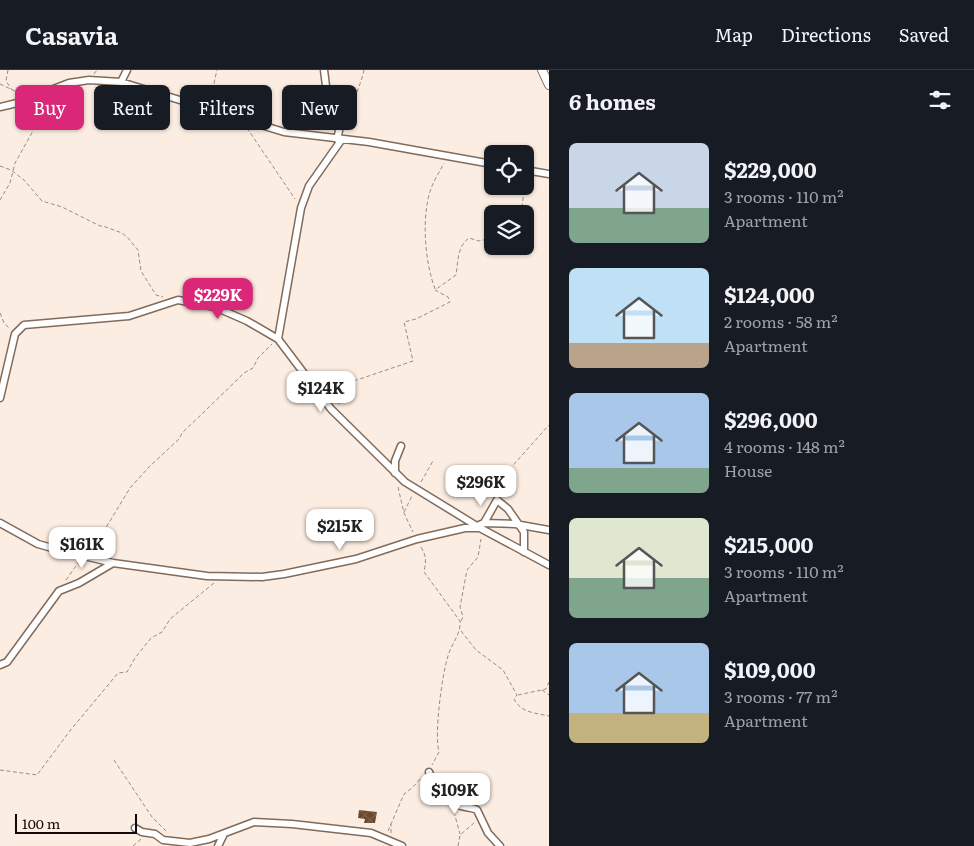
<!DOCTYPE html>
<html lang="en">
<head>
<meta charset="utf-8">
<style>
	:root { --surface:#171b24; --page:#20242c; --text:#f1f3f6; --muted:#9ea1a6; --line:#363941; --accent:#db2777 }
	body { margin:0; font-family:Literata,serif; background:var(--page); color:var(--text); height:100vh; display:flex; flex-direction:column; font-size:19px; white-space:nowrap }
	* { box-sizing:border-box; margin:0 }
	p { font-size:16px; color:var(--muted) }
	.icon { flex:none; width:28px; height:28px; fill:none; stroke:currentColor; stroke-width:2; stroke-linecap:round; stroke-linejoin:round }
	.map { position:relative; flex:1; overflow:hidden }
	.side { display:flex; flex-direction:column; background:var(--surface); width:425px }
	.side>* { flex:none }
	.top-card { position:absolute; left:15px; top:15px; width:459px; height:45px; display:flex; gap:10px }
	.controls { position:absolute; left:484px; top:75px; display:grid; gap:10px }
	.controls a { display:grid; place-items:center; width:50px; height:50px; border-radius:8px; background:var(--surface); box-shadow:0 1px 4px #0004; font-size:25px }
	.scale { position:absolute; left:15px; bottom:12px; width:122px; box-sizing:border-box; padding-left:5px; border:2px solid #110905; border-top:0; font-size:14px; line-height:18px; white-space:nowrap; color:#110905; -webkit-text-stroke:4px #fcede2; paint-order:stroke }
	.price { position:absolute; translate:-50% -42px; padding:0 11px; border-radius:10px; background:#fff; color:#222; font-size:16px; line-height:32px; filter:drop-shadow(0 1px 2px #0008) }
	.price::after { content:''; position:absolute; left:50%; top:30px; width:15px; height:11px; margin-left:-8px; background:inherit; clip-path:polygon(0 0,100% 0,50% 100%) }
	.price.active { background:var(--accent); color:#fff }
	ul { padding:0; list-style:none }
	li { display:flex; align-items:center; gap:15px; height:125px; padding:0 20px }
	li span { display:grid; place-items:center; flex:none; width:140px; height:100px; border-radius:8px; color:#555 }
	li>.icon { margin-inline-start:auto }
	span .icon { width:60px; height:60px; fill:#fffc; stroke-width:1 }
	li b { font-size:21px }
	h2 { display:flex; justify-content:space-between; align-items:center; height:60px; padding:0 20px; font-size:21px }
	.tag { padding:0 18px; border-radius:8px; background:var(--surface); box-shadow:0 1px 4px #0004; font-size:18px; line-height:45px }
	.tag.active { background:var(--accent); color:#fff }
	header { display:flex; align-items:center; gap:30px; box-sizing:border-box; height:70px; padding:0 25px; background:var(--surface); border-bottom:1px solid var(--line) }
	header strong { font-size:24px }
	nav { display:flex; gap:28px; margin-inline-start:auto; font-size:18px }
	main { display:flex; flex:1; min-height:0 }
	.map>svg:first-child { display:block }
	.building { fill:url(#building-cross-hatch) }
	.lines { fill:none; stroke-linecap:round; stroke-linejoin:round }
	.minor-casing { stroke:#816b5b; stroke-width:9 }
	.tertiary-casing { stroke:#816b5b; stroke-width:10 }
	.path { stroke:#988c84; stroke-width:1; stroke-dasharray:4 2.5; stroke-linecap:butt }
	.minor { stroke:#fff; stroke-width:6 }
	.tertiary { stroke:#fff; stroke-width:8 }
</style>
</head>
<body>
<header>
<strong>Casavia</strong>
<nav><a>Map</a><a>Directions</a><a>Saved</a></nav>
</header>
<main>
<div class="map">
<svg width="549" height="776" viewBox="0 0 549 776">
	<defs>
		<pattern id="building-cross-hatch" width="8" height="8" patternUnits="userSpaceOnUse" patternTransform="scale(1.25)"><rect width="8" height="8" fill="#6e492d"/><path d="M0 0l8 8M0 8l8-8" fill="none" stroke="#7d5f48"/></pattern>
	</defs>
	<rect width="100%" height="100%" fill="#fcede2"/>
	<path class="building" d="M359 740 377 742 375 753H364L365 749 358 748Z"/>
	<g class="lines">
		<defs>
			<path id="minor" d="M324 0 326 16 339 61 337 69
				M121 12 127 0
				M0 37 17 33 69 13 89 10 121 12 284 62 369 72 492 94
				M525 100 549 104
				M278 269 301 138 309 116 342 69
				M0 328 15 264 24 255 129 246 178 230 215 237 247 251 278 269 331 339 405 412 480 458
				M395 403V391L401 376
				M0 453 38 474 52 478 113 493 207 506 262 507 284 504 356 489 417 469 465 458H480L549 495
				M484 453 515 454 549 460
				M477 456 484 453 497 430 508 439 524 462V482
				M0 595 7 592 59 521 79 513 113 493
				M429 702C434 717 446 732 461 736 467 738 472 737 477 740L488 763 500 776
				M135 758 142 762 155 764 163 770 190 773 209 769 254 752 292 754 371 763 402 776
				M218 776 224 764"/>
			<path id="tertiary" d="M542 0 549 15"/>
		</defs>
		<use href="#minor" class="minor-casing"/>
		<use href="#tertiary" class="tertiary-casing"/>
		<path class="path" d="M8 0 6 11 12 20
			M94 4 97 0
			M0 14 21 24
			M216 33 214 13 217 0
			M344 52C351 35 360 18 364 0
			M247 58 295 129
			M0 96 11 100 24 110 42 131 62 137 100 156H103L122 163 128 168 138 180 141 201 156 225 163 227
			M0 130 10 113 15 93 42 45 44 30
			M521 144 524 121 529 108
			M435 219C425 192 422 152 429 125 432 113 439 103 444 93
			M0 243 4 253 9 258
			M338 334 343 331 345 314 413 291 404 252 416 249 450 232 448 227 435 220 456 205C458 193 457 176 469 168L479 171 492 168
			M421 412 433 391
			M398 417 404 443 413 462
			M501 424 508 401 549 355
			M404 442 412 426
			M421 477C427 488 426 490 424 502L460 551C461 565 451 574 448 586 442 605 434 664 439 682L432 695
			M93 479 130 418 149 397 179 369 182 363 204 342 244 303 253 298 258 288 272 274
			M66 510 78 493
			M461 551 463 547 460 537 467 500 478 487 481 469
			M461 561 476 580 503 600 517 625 514 629C521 643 536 643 549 646
			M542 620 549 625
			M518 625 546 619 549 612
			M114 690 152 747 168 763
			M0 700 37 705 69 662 118 603 127 602 135 588 151 568 162 562 170 549 214 513
			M454 742 460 764
			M388 761 404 724 412 718 422 707
			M391 763V754
			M133 776 141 769
			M458 776 460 765 474 753"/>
		<use href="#minor" class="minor"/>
		<use href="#tertiary" class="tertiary"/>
	</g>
</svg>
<div class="controls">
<a><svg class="icon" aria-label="locate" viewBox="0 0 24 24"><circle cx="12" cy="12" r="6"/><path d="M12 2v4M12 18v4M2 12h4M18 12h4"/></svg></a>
<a><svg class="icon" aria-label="layers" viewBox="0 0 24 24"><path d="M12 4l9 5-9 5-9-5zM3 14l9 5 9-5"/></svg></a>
</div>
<div class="scale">100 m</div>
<b class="price active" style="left:218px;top:250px">$229K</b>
<b class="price" style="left:321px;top:343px">$124K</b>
<b class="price" style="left:481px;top:437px">$296K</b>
<b class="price" style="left:340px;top:481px">$215K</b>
<b class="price" style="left:82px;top:499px">$161K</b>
<b class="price" style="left:455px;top:745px">$109K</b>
<div class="top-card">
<a class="tag active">Buy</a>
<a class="tag">Rent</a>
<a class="tag">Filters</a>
<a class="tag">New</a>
</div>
</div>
<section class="side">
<h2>6 homes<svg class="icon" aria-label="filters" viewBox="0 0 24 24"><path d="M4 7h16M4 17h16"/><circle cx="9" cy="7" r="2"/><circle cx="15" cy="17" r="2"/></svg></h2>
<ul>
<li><span style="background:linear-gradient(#c9d6e8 65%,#7fa58c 0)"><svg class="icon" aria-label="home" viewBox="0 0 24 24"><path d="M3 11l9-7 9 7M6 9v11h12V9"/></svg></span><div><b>$229,000</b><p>3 rooms · 110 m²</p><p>Apartment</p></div></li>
<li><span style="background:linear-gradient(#bfe0f5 75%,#b9a48a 0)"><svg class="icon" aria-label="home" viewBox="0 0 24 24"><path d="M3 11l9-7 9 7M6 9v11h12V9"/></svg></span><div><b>$124,000</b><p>2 rooms · 58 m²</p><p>Apartment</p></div></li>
<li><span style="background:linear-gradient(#a9c7e8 75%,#7fa58c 0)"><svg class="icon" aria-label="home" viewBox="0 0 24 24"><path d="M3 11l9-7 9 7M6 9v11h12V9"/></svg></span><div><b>$296,000</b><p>4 rooms · 148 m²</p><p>House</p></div></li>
<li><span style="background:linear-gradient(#dfe7d0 60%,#7fa58c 0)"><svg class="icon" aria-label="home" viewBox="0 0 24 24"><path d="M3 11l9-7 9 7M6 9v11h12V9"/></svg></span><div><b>$215,000</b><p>3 rooms · 110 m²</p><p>Apartment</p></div></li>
<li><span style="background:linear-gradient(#a9c7e8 70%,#c2b280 0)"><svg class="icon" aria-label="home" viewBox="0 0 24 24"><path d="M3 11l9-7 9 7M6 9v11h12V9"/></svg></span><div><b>$109,000</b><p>3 rooms · 77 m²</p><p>Apartment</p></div></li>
</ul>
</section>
</main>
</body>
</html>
